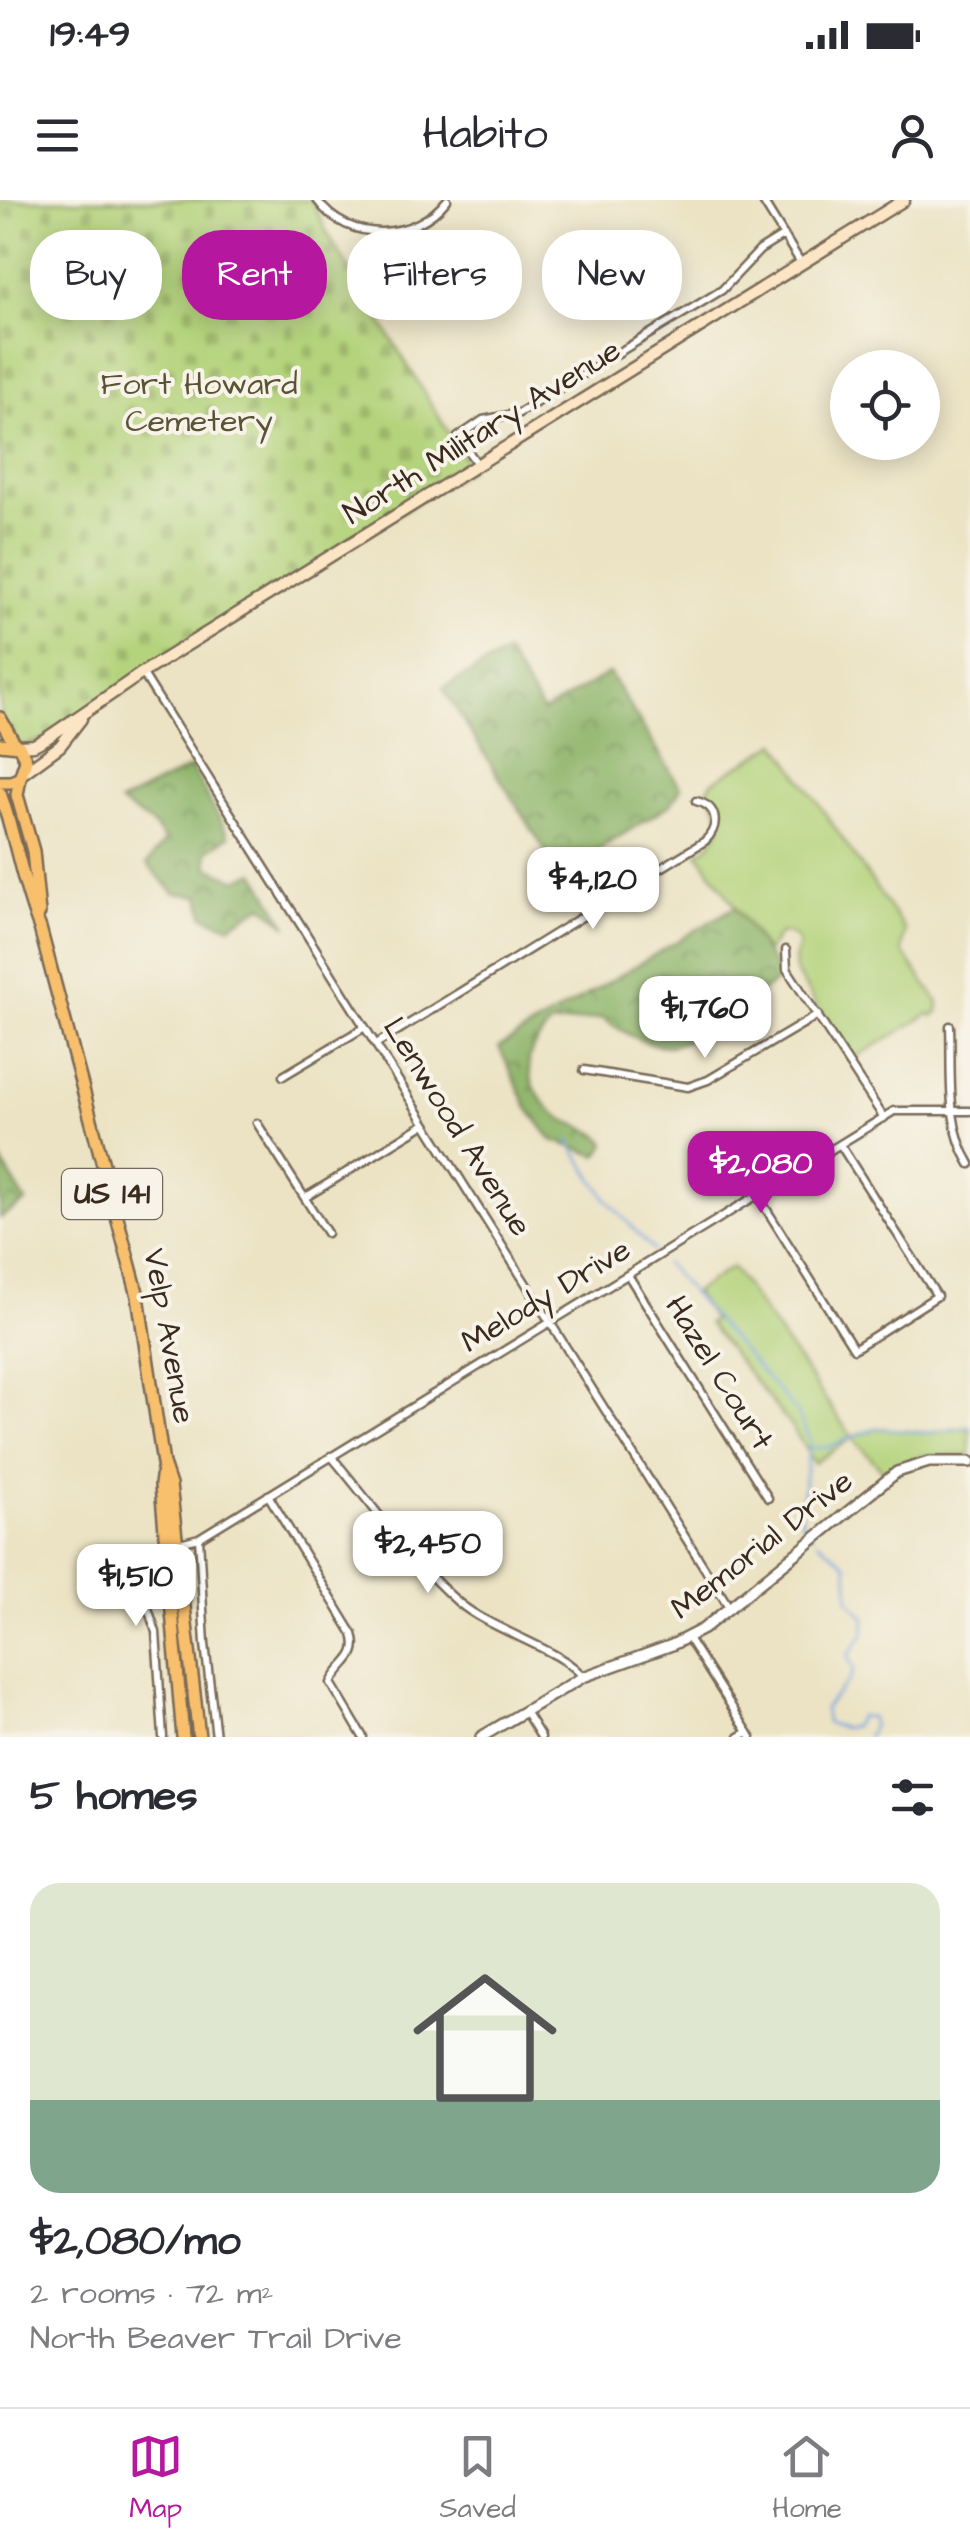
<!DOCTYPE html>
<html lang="en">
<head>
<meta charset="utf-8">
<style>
	:root { --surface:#fff; --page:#f7f7f7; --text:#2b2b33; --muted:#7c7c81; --line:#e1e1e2; --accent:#b5179e }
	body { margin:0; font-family:"Architects Daughter",sans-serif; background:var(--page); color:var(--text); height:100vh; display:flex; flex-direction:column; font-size:38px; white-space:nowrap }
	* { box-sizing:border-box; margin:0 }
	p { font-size:32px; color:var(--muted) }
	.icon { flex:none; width:55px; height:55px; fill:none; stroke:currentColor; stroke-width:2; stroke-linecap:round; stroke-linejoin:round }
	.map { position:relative; height:1537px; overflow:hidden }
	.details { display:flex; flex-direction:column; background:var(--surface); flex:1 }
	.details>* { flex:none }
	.hud { position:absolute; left:30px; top:30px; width:910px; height:90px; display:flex; gap:20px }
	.fabs { position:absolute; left:830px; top:150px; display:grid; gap:20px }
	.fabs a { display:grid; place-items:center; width:110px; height:110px; border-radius:50%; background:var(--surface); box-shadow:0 5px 25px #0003; font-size:50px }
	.price { position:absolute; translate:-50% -85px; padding:0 22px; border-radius:20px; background:#fff; color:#222; font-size:32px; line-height:65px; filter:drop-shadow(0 2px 5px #0008) }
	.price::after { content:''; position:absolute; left:50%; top:60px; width:30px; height:22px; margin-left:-15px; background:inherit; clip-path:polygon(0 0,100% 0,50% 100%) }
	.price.selected { background:var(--accent); color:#fff }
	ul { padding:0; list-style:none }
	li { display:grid; align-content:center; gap:20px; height:530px; padding:0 30px }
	li span { display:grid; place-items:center; height:310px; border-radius:30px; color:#555 }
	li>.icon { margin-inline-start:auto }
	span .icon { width:180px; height:180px; fill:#fffc; stroke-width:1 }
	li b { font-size:42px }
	h2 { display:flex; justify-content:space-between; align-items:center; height:120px; padding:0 30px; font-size:42px }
	.chip { padding:0 35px; border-radius:40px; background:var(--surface); box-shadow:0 5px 25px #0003; font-size:35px; line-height:90px }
	.chip.selected { background:var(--accent); color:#fff }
	.status { display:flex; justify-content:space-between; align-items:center; height:70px; padding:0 50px; background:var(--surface); direction:ltr }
	.status svg { height:28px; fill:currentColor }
	header { display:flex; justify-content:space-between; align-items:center; height:130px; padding:0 30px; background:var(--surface); font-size:45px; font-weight:600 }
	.tabs { display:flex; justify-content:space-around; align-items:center; height:140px; border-top:2px solid var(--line); background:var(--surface); font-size:28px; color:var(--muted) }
	.tabs a { display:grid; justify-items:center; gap:5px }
	.tabs .selected { color:var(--accent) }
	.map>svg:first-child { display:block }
	.forest { fill:url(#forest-crowns); stroke:#657044; stroke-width:2.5 }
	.cemetery { fill:url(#cemetery-stones); stroke:#787e4c; stroke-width:2.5 }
	.park { fill:#b4d37b; stroke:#787e4c; stroke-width:2.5 }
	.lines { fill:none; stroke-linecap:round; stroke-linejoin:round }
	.stream { stroke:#73a3dd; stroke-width:2.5 }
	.minor-casing { stroke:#796b58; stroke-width:11 }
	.tertiary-casing { stroke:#796b58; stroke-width:14 }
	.secondary-casing { stroke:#796b58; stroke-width:15 }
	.primary-casing { stroke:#796b58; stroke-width:16 }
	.minor { stroke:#fff; stroke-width:6 }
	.tertiary { stroke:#fff; stroke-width:9 }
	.secondary { stroke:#fce5c4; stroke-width:10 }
	.primary { stroke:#f8bf6c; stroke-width:11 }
	.labels { text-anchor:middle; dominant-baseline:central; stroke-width:8; stroke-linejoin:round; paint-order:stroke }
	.shield { fill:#f7f3e8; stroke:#73665b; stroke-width:2.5 }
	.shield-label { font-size:30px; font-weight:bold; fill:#3b2a1e }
	.park-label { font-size:32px; fill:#595435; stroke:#f7f3e8 }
	.street-label { font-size:32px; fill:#3b2a1e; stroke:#f7f3e8 }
</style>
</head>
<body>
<div class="status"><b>19:49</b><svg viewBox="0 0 49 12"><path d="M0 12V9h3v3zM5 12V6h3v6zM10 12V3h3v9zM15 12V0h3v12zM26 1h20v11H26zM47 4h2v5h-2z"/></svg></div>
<header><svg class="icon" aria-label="menu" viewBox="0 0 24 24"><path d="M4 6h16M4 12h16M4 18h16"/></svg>Habito<svg class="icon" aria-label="person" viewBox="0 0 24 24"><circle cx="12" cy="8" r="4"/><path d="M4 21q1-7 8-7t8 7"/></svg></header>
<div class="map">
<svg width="970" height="1537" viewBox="0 0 970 1537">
	<defs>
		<pattern id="forest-crowns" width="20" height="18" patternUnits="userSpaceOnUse" patternTransform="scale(2.5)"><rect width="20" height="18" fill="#8fb56b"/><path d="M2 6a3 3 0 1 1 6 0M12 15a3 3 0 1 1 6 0" fill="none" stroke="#769357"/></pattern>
		<pattern id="cemetery-stones" width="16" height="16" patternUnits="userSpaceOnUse" patternTransform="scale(2.5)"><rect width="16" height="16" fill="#b4d37b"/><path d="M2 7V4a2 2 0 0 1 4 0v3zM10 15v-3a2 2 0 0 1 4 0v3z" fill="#9cb56a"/></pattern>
	</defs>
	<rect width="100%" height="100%" fill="#f7f3e8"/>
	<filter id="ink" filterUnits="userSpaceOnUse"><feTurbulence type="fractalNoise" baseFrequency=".01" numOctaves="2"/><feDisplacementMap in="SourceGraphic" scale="20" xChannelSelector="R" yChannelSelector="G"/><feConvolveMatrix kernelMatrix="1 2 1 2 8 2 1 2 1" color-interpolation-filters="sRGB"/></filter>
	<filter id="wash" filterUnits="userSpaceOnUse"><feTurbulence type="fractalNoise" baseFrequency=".0048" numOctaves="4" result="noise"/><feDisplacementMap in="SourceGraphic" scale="40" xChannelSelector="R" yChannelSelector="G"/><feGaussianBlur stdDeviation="2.25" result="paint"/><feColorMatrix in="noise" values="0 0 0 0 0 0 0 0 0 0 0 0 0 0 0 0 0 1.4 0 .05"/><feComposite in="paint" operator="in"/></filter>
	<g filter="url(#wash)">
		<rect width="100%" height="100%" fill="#ece3c4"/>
		<path class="forest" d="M506 453 543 512 609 473 681 588 671 604 560 674 443 488Z
			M191 567 229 636 207 651 208 667 237 680 255 672 287 726 263 705 229 726 204 716 200 696 174 693 147 664 165 641 153 625 120 603Z
			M735 707 782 777C759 793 691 846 667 846 644 846 620 830 602 818L550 825C542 835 531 846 529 860 527 884 545 909 565 920 580 928 597 929 606 944L598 956 552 940 528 908 499 847Z
			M0 959 26 1002 0 1018Z"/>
		<path class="cemetery" d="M0 0H312L326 31 470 268 47 538 19 546 0 518Z"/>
		<path class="park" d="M777 543 905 730 902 751 939 803 938 812 933 816 929 814 851 860 795 771 794 760 799 745C797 736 788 731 779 734L767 752 698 653C723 639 728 613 706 592L712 582Z
			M732 1067 852 1237 877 1228 928 1233 970 1227V1256H923L884 1272 852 1238 814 1263 793 1229 708 1123 713 1120 694 1092Z"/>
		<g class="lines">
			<path class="stream" d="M568 940 608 1001 654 1051
				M665 1063 796 1211 810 1240 800 1314 803 1326 812 1336
				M811 1248 828 1247 877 1228 928 1233 970 1227
				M818 1341 847 1365 849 1400 865 1418 864 1433 848 1456 854 1470 849 1481 824 1508 826 1523 844 1528 854 1526 859 1516 870 1517 873 1525 867 1537"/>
		</g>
	</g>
	<g filter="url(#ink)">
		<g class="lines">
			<defs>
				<path id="minor" d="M317 0C348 44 415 41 447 0
					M762 0 801 63
					M478 265 458 237 483 220 519 213 722 90 760 50 784 35
					M143 474 729 1407
					M786 750 787 769 884 918
					M950 826C952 872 945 924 970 964
					M376 844 705 641C720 626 718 606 696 601
					M584 870 688 887 708 880 818 815
					M283 876 365 827
					M257 923 327 1033
					M758 996 854 1149 937 1096 841 946
					M306 997 425 924
					M628 1075 768 1298
					M331 1256C372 1304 411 1361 458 1402 492 1431 562 1449 583 1477
					M268 1295 353 1434C361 1459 341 1462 331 1483L363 1537
					M199 1338 205 1444 216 1537
					M688 1438 751 1537
					M525 1511 541 1537
					M163 1537 156 1432 138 1379V1365L153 1350 199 1338 894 911H970
					M739 1537 748 1532"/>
				<path id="tertiary" d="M481 1537 583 1477 672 1445 703 1429 897 1272 929 1262H970"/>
				<path id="secondary" d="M19 546 34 545 47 538 142 473 904 0
					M23 573 60 546 81 519"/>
				<path id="primary" d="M0 518 14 543
					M0 544 19 546 26 560 20 578 11 582H0
					M20 578 17 595 33 651 39 713
					M0 593C16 638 22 684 40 728L138 1096 163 1264 170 1285 199 1537
					M163 1269 161 1285 183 1537"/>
			</defs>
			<use href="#minor" class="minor-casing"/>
			<use href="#tertiary" class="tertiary-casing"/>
			<use href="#secondary" class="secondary-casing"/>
			<use href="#primary" class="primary-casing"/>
			<use href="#minor" class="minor"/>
			<use href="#tertiary" class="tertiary"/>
			<use href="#secondary" class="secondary"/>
			<use href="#primary" class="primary"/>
		</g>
	</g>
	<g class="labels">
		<rect class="shield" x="62" y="969" width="100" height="50" rx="8"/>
		<g class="shield-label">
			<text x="112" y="994">US 141</text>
		</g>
		<g class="park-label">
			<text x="199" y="184">Fort Howard<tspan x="199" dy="37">Cemetery</tspan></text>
		</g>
		<g class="street-label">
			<text transform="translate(482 232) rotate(-32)">North Military Avenue</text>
			<text transform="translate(457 927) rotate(58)">Lenwood Avenue</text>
			<text transform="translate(546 1096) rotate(-31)">Melody Drive</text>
			<text transform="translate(169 1136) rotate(80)">Velp Avenue</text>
			<text transform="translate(719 1173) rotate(58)">Hazel Court</text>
			<text transform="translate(762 1345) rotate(-38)">Memorial Drive</text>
		</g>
	</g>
</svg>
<div class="fabs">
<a><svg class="icon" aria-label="locate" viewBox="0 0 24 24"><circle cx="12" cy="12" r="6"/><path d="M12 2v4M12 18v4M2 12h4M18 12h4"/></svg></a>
</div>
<b class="price" style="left:593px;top:732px">$4,120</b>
<b class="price" style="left:705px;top:861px">$1,760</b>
<b class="price selected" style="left:761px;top:1016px">$2,080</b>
<b class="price" style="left:428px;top:1396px">$2,450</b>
<b class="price" style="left:136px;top:1429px">$1,510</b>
<div class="hud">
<a class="chip">Buy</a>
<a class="chip selected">Rent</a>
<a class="chip">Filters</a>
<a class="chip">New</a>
</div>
</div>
<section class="details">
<h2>5 homes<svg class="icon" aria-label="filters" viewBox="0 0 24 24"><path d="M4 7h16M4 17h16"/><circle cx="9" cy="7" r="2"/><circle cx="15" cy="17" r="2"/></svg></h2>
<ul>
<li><span style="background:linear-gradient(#dfe7d0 70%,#7fa58c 0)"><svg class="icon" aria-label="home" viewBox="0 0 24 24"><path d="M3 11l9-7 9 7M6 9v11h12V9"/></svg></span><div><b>$2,080/mo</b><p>2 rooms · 72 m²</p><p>North Beaver Trail Drive</p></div></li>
</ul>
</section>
<nav class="tabs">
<a class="selected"><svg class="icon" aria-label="map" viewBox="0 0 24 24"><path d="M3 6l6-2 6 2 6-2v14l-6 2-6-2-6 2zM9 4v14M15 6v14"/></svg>Map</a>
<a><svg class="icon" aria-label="saved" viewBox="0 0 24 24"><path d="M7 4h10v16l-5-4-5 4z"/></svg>Saved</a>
<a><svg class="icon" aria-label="home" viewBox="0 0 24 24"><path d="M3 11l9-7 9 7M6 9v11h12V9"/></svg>Home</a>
</nav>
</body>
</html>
